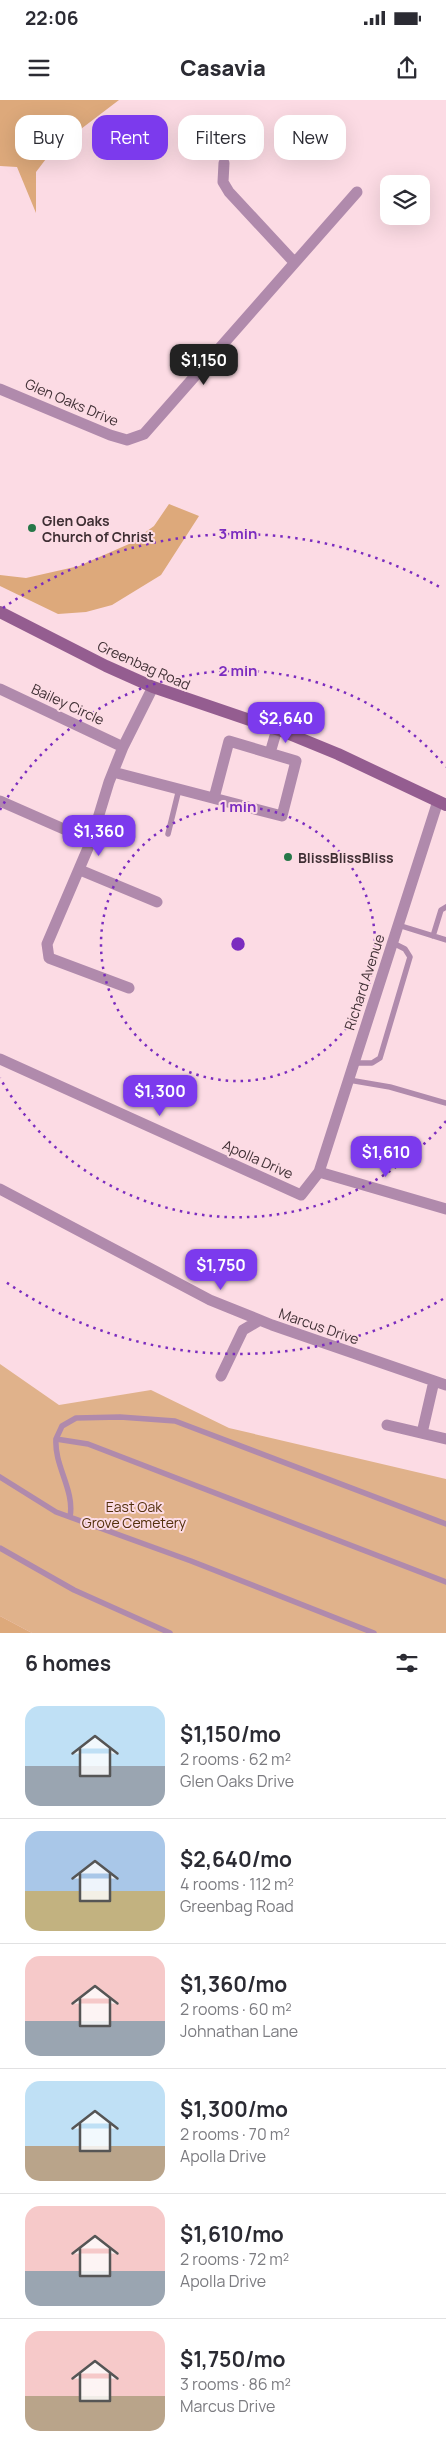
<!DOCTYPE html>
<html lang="en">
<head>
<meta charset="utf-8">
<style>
	:root { --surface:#fff; --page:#f2f2f3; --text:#2b2b33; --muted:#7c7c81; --line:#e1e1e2; --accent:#7c3aed }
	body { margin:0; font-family:Manrope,sans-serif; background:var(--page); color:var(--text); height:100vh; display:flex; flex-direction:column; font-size:19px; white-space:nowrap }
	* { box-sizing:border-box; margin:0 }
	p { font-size:16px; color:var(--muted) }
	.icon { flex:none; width:28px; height:28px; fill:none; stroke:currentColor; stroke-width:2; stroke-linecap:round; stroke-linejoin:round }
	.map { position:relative; height:1533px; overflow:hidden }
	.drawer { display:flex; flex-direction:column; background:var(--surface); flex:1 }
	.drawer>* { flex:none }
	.banner { position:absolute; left:15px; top:15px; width:416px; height:45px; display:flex; gap:10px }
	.buttons { position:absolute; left:380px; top:75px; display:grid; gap:10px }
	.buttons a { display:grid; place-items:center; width:50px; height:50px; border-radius:10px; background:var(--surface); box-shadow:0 5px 20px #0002; font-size:25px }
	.price { position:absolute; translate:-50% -42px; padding:0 11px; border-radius:10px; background:var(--accent); color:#fff; font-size:16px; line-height:32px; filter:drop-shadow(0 1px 2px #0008) }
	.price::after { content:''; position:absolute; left:50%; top:30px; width:15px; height:11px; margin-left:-8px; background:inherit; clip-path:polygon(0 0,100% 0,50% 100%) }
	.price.active { background:#222; color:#fff }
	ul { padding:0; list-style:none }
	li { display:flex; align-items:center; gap:15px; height:125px; padding:0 25px }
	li+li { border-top:1px solid var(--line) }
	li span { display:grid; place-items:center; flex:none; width:140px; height:100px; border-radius:15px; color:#555 }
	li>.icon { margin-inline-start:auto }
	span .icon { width:60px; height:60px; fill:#fffc; stroke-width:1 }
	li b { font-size:21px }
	h2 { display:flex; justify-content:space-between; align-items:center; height:60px; padding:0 25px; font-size:21px }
	.pill { padding:0 18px; border-radius:15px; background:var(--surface); box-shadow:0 5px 20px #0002; font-size:18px; line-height:45px }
	.pill.active { background:var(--accent); color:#fff }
	.status { display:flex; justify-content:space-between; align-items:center; height:35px; padding:0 25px; background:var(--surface); direction:ltr }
	.status svg { height:14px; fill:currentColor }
	header { display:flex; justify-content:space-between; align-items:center; height:65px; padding:0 25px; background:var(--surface); font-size:22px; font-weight:800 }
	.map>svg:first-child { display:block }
	.green { fill:#e0b28b }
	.forest { fill:#dda97b }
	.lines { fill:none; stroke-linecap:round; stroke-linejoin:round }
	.lane { stroke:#b08aac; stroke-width:5.5 }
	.street { stroke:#b08aac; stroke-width:11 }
	.secondary { stroke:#945d90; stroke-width:12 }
	.ring { fill:none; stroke:#7b2cbf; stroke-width:2.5; stroke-dasharray:2.5 5 }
	.poi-dot { fill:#267748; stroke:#fcdbe4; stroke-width:2 }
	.labels { text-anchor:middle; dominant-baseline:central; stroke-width:4; stroke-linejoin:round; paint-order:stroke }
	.street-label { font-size:14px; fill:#3f2f34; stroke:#fcdbe4 }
	.poi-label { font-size:14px; font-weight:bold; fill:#3f2f34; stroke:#fcdbe4; text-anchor:start }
	.park-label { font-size:14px; fill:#53300c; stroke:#fcdbe4 }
	.centre { fill:#7b2cbf; stroke:#fcdbe4; stroke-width:2.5 }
	.ring-label { font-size:15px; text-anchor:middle; font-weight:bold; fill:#7b2cbf; stroke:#fcdbe4; stroke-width:4; stroke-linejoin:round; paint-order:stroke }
</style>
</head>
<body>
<div class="status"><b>22:06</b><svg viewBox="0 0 49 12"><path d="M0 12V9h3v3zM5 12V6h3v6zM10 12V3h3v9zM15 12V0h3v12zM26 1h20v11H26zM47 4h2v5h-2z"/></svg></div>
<header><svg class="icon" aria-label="menu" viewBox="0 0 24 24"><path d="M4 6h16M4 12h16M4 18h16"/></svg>Casavia<svg class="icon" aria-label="share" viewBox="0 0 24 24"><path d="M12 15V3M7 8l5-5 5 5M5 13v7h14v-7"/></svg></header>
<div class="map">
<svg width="446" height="1533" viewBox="0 0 446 1533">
	<rect width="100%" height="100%" fill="#fcdbe4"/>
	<path class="green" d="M0 1264 59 1305 151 1290 229 1328 446 1379V1533H32L0 1516Z"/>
	<path class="forest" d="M0 0H119L52 51 36 72V113L17 67 0 66Z
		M169 404 199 416 161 475 112 505 86 512 58 514 0 486V475L26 478 79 466 129 444 154 426Z
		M0 1516 32 1533H0Z"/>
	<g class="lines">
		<path class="lane" d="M168 734 179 689
			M398 825 446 840
			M433 836 441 810 446 807
			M354 963H372L380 958 410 857 405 849 393 843
			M349 980 390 987 446 1003
			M56 1339C54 1366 75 1390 70 1417
			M0 1377 56 1412 191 1461 374 1533
			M446 1424 175 1321 120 1317 76 1318 62 1326 56 1339 88 1344 446 1482
			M0 1448 74 1490 170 1533"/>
		<path class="street" d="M224 63 223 82 229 92 294 162
			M0 289 110 335 127 340 144 334 357 92
			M0 589 123 647
			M270 653 277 629
			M113 672 282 716 296 661 229 641 214 698
			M0 701 91 741
			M80 770 157 802
			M129 888 49 858 47 844 91 741 109 682 123 647 153 587
			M0 959 301 1095 319 1072 438 701
			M319 1072 446 1109
			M0 1089 210 1200 272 1225 446 1285
			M221 1276 243 1230 260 1220
			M387 1325 446 1339
			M422 1333 434 1281"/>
		<path class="secondary" d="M0 512 106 566 153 587 282 631 338 654 446 705"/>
	</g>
	<g class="ring">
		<circle cx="238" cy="844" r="137"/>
		<path d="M446 1021A273 273 0 0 1 0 978M0 710A273 273 0 0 1 446 667"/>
		<path d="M443 1199A410 410 0 0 1 3 1180M3 508A410 410 0 0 1 443 489"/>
	</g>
	<g class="poi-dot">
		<circle cx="32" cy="428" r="5"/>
		<circle cx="288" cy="757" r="5"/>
	</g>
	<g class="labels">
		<g class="street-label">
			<text transform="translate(72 302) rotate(23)">Glen Oaks Drive</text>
			<text transform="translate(144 565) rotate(24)">Greenbag Road</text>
			<text transform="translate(68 604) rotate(25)">Bailey Circle</text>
			<text transform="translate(364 882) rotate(-72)">Richard Avenue</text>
			<text transform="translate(258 1059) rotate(24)">Apolla Drive</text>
			<text transform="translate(319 1226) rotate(19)">Marcus Drive</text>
		</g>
		<g class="poi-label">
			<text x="42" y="420">Glen Oaks<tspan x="42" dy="16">Church of Christ</tspan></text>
			<text x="298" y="757">BlissBlissBliss</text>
		</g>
		<g class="park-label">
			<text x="134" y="1406">East Oak<tspan x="134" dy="16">Grove Cemetery</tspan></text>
		</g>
	</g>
	<circle cx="238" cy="844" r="8" class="centre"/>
	<g class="ring-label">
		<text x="238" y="439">3 min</text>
		<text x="238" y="576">2 min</text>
		<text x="238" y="712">1 min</text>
	</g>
</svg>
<div class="buttons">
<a><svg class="icon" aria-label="layers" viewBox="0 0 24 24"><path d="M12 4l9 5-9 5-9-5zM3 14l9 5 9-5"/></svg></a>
</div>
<b class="price active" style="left:204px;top:286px">$1,150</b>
<b class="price" style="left:286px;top:644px">$2,640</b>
<b class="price" style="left:99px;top:757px">$1,360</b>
<b class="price" style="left:160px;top:1017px">$1,300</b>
<b class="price" style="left:386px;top:1078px">$1,610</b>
<b class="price" style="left:221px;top:1191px">$1,750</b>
<div class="banner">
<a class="pill">Buy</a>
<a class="pill active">Rent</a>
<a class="pill">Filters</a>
<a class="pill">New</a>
</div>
</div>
<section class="drawer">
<h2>6 homes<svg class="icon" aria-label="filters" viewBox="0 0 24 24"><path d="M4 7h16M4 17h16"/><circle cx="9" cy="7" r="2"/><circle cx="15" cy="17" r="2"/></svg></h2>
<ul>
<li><span style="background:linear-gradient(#bfe0f5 60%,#9aa5b1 0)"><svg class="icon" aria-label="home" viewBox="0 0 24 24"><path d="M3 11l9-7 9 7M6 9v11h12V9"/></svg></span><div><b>$1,150/mo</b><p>2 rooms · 62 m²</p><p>Glen Oaks Drive</p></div></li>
<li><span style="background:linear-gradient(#a9c7e8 60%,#c2b280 0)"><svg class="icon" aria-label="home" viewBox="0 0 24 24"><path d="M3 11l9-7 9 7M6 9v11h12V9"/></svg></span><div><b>$2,640/mo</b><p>4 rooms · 112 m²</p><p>Greenbag Road</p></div></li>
<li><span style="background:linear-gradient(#f6c9c9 65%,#9aa5b1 0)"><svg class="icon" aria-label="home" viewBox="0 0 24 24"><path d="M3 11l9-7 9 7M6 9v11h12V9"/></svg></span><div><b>$1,360/mo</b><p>2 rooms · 60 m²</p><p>Johnathan Lane</p></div></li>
<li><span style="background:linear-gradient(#bfe0f5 65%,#b9a48a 0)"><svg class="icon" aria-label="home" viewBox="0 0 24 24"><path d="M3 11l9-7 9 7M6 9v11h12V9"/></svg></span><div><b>$1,300/mo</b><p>2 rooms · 70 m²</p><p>Apolla Drive</p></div></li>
<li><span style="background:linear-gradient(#f6c9c9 65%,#9aa5b1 0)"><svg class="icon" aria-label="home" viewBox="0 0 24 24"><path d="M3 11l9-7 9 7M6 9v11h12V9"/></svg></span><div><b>$1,610/mo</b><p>2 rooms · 72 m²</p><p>Apolla Drive</p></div></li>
<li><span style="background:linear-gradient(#f6c9c9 65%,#b9a48a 0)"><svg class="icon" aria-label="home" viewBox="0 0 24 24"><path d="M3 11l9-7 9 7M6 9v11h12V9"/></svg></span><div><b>$1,750/mo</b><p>3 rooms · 86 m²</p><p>Marcus Drive</p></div></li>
</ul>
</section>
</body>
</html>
